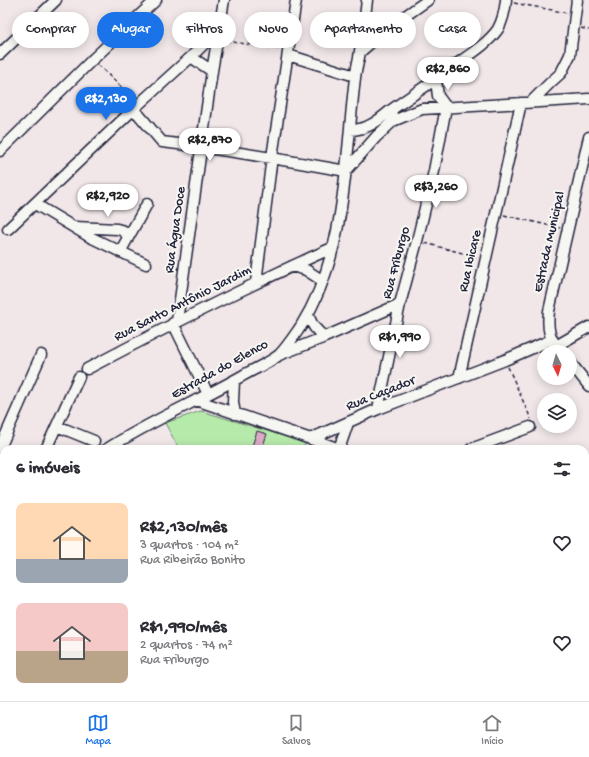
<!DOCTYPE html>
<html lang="pt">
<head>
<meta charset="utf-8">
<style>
	:root { --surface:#fff; --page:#f7f7f7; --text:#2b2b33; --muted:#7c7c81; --line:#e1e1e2; --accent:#1a73e8 }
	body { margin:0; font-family:"Gochi Hand",sans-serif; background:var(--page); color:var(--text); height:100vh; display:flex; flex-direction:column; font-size:15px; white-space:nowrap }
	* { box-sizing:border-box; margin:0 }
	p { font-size:13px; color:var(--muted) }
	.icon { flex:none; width:22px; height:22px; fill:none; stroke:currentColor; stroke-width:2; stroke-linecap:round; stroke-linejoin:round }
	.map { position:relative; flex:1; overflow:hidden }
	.sheet { position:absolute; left:0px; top:445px; width:589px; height:256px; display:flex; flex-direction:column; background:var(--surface); border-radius:12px 12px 0 0; box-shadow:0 2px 10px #0003 }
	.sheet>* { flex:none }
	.guide { position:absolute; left:12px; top:12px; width:565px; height:36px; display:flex; gap:8px }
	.needle { width:26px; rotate:175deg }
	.tools { position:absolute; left:537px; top:345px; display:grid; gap:8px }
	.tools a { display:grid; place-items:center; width:40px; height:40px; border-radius:50%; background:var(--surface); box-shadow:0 2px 10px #0003; font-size:20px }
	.price { position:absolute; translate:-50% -34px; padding:0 9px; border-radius:14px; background:#fff; color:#222; font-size:13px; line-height:26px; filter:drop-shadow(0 1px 2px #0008) }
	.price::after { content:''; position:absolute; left:50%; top:24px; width:12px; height:9px; margin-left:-6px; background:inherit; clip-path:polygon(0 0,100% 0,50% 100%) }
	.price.on { background:var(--accent); color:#fff }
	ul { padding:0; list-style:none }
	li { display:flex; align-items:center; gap:12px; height:100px; padding:0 16px }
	li span { display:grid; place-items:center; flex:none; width:112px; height:80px; border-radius:8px; color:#555 }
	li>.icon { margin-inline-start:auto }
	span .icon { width:48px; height:48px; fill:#fffc; stroke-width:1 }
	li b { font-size:17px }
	h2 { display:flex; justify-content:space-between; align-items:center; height:48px; padding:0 16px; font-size:17px }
	.chip { padding:0 14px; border-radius:18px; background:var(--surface); box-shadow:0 2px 10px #0003; font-size:14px; line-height:36px }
	.chip.on { background:var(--accent); color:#fff }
	.tabs { display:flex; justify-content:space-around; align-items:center; height:56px; border-top:1px solid var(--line); background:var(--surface); font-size:11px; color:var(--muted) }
	.tabs a { display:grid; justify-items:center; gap:2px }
	.tabs .on { color:var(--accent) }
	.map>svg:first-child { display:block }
	.green { fill:#b6eaab; stroke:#6c8673 }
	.building { fill:#ddaac6; stroke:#22223b }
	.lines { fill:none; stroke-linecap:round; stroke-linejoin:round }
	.minor-casing { stroke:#22223b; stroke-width:13 }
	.path { stroke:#22223b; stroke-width:1.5; stroke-dasharray:4 3; stroke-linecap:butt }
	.minor { stroke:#f6f6f2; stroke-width:10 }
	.labels { text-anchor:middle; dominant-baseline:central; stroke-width:4; stroke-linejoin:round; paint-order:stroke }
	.street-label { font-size:14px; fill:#22223b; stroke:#f6f6f2 }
</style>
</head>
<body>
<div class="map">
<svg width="589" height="701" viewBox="0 0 589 701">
	<rect width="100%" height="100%" fill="#f1e7e9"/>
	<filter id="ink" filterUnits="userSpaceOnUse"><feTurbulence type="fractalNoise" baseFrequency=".025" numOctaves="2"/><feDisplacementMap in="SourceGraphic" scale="8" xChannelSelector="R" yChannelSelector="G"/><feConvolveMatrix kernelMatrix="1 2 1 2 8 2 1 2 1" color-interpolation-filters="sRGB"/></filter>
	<g filter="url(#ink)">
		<path class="green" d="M201 411 308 443 299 449H179L165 423Z"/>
		<path class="building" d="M257 431 267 434 262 449H251Z"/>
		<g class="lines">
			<defs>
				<path id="minor" d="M360 52 388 28 428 0
					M0 54 56 0
					M288 55 355 76
					M191 57 212 71
					M436 80 438 96 446 107
					M531 102 552 81 561 73 570 55 577 0
					M134 109 162 142C224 149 285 160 346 171
					M393 121 391 110C414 94 438 78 461 61 474 52 489 42 498 29 503 20 505 10 506 0
					M350 130C367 130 378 121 391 110
					M0 151 92 60 156 0
					M346 171 376 137 393 121 422 109 589 99
					M35 204 90 237 146 264
					M75 227 117 229 124 231 128 237
					M8 229 139 104 191 57 219 29
					M120 252 147 204
					M292 266 306 270 323 281
					M256 282 272 157 296 0
					M308 315C312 325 316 331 325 337
					M177 321 212 71 224 0
					M173 323 208 394
					M556 346 589 327
					M561 352C549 338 547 330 549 311L589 137
					M279 355 325 337 400 304
					M570 362 589 386
					M87 369C168 326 249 285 332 248
					M459 378 521 103
					M234 381 233 402 235 414
					M196 400 340 449
					M378 409 400 304 417 241 434 171 446 107
					M57 426 94 441
					M310 439 378 409 505 360 551 340
					M0 448 41 355
					M46 449 79 377
					M107 449C150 421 198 401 242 376 252 370 271 362 279 355 287 347 294 336 301 326 347 252 345 161 355 78 356 69 359 60 360 51 363 34 365 17 367 0
					M339 449 348 423
					M471 449 530 427
					M0 457 4 459
					M585 500 589 508
					M0 538 4 532
					M585 588H589
					M585 656H589
					M124 697 126 701
					M206 697 209 701
					M573 701V697"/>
			</defs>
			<use href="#minor" class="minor-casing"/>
			<path class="path" d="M514 3 568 13
				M581 28 589 30
				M226 41 279 49
				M98 65 133 98
				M504 215 560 228
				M425 243 477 257
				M508 367 531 419"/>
			<use href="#minor" class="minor"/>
		</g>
	</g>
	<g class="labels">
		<g class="street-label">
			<text transform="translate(176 230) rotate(-82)">Rua Água Doce</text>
			<text transform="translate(550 242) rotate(-77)">Estrada Municipal</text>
			<text transform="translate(471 261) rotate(-77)">Rua Ibicare</text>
			<text transform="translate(397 263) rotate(-75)">Rua Friburgo</text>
			<text transform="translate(183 304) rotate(-27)">Rua Santo Antônio Jardim</text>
			<text transform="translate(220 370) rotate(-29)">Estrada do Elenco</text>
			<text transform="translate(381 394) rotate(-22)">Rua Caçador</text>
		</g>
	</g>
</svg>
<div class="tools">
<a><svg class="needle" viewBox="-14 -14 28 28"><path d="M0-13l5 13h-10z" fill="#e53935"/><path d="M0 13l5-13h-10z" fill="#7c7c81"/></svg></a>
<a><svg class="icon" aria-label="layers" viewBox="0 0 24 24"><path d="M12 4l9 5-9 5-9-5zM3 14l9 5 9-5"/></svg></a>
</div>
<b class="price" style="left:448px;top:91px">R$2,860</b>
<b class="price on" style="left:106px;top:121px">R$2,130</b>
<b class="price" style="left:210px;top:162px">R$2,870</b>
<b class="price" style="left:436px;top:209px">R$3,260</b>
<b class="price" style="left:108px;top:218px">R$2,920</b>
<b class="price" style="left:400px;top:359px">R$1,990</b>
<div class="guide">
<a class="chip">Comprar</a>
<a class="chip on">Alugar</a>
<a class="chip">Filtros</a>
<a class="chip">Novo</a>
<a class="chip">Apartamento</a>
<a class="chip">Casa</a>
</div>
<section class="sheet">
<h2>6 imóveis<svg class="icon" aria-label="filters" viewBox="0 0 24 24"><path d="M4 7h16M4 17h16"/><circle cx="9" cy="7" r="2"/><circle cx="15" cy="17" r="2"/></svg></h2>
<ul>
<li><span style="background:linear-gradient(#ffd9b3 70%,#9aa5b1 0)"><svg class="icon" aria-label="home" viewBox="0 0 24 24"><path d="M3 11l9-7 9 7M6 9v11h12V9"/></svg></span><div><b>R$2,130/mês</b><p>3 quartos · 104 m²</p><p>Rua Ribeirão Bonito</p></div><svg class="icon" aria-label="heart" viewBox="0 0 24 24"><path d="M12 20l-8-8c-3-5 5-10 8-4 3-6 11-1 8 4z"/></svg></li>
<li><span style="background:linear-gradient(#f6c9c9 60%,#b9a48a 0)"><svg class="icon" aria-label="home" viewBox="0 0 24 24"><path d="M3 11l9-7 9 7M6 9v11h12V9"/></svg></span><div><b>R$1,990/mês</b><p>2 quartos · 74 m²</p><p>Rua Friburgo</p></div><svg class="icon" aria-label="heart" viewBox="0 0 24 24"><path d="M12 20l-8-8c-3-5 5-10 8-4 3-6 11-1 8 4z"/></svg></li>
</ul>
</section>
</div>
<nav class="tabs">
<a class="on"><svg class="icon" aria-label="map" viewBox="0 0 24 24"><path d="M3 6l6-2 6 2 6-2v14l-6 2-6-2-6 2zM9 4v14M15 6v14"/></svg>Mapa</a>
<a><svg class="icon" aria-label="saved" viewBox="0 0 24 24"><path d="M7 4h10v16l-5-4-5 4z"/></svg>Salvos</a>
<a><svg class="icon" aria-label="home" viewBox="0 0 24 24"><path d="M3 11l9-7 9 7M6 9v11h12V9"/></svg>Início</a>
</nav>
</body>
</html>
